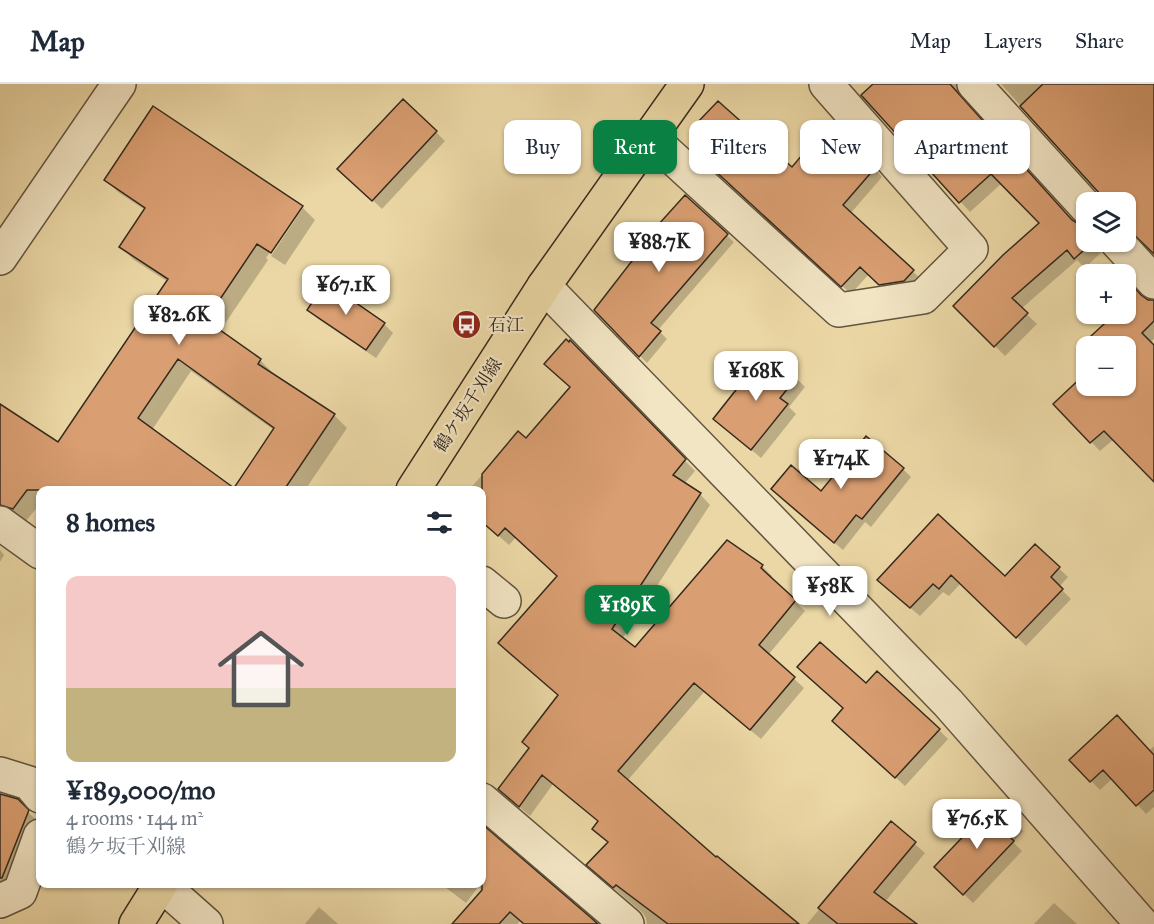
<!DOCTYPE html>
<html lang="en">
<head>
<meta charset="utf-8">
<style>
	:root { --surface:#fff; --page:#f6f6f7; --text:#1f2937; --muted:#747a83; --line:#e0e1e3; --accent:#0b8043 }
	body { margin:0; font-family:"IM FELL Great Primer","Noto Serif JP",serif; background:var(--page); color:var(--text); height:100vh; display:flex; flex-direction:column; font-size:22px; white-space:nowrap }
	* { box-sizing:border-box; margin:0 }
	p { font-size:20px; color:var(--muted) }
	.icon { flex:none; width:33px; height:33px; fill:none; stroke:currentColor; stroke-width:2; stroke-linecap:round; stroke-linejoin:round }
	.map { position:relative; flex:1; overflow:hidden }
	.side { position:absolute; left:36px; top:402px; width:450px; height:402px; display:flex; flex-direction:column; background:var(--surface); border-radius:12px; box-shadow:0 2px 4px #0004 }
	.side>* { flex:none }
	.hud { position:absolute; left:504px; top:36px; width:560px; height:54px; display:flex; gap:12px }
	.fabs { position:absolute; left:1076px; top:108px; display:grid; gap:12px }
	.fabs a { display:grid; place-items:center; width:60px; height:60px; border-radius:12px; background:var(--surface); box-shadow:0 2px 4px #0004; font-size:30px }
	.price { position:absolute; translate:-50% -51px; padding:0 14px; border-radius:12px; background:#fff; color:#222; font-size:20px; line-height:39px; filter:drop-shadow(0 2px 3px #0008) }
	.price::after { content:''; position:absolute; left:50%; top:36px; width:18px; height:14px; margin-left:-9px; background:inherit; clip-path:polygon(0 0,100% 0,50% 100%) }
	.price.on { background:var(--accent); color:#fff }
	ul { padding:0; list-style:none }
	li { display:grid; align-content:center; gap:12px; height:318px; padding:0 30px }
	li+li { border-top:2px solid var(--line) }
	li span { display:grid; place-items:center; height:186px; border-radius:12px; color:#555 }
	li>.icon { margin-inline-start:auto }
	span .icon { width:108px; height:108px; fill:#fffc; stroke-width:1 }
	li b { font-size:26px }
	h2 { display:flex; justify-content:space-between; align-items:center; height:72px; padding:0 30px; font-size:26px }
	.tag { padding:0 21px; border-radius:12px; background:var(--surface); box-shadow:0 2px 4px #0004; font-size:21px; line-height:54px }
	.tag.on { background:var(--accent); color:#fff }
	header { display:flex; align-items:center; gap:36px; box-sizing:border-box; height:84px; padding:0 30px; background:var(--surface); border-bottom:2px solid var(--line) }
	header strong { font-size:28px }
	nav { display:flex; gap:33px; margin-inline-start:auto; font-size:21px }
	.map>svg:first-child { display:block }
	.shadow { fill:#0003 }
	.building { fill:#d99e71; stroke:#34291d; stroke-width:1.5; fill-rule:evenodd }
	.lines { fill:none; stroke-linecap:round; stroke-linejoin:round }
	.minor-casing { stroke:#62543f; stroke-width:36 }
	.major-casing { stroke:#34291d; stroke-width:36 }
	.minor { stroke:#f2e5c4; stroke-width:33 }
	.major { stroke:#ebd7a5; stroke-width:33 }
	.labels { text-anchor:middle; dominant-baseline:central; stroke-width:4.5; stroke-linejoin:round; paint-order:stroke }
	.poi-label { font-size:18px; fill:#34291d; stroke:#f2e5c4; text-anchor:start }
	.street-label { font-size:18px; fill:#34291d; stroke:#f2e5c4 }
</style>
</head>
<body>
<header>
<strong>Map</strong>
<nav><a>Map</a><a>Layers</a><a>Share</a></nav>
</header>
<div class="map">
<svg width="1154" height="840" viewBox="0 0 1154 840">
	<rect width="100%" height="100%" fill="#ebd7a5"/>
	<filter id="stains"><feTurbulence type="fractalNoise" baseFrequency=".00333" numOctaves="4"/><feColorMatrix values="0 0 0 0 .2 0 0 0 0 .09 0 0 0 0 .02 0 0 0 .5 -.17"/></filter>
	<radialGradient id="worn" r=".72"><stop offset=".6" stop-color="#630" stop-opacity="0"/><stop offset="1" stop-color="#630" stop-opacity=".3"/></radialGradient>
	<path class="shadow" d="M875 0H969L965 15 970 24 1073 138 1080 142 1086 143V158H1112L1085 184 1077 176 1021 225 1037 240 1005 272 955 222 1041 139 1002 99 970 128 863 11Z
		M1001 0H1154V168L1135 150 1125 148V118H1106L1101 110Z
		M154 24 303 123H300L266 174 268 176 220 247 260 276 273 289 272 291 334 331 347 344 305 406H224L228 401 234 406 274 346 191 287 152 346 195 381 177 406H40V420L26 437 15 432 0 439V322L59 360 168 198 134 176 121 163 145 126 118 108 106 96Z
		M436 48 445 57 382 125 349 94Z
		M842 48 882 93 850 130 921 195 889 209 869 190 851 210 709 80 792 85Z
		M685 113 734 158 658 246 667 255 647 279 596 226Z
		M303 124 315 136 285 181 271 172Z
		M1125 211 1154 233V255L1150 258 1154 263V396L1114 355 1100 367 1055 320 1086 291V302H1125V262H1086V269L1081 264 1104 242 1099 236 1106 230H1125Z
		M309 226 384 240 393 249 376 274 318 235Z
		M580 268 695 387 684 400 700 410 710 421 622 555 635 565 762 482 772 492 770 495 805 527 768 571 804 604 761 655 704 608 627 697 716 775 763 810 798 840H647L646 834 643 829 598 791 609 759 604 755 600 738 553 700 530 732 510 715 530 664 559 612V492L516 453 509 461 482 437V406H469L518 349 526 356 571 303Z
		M796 294 805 303 789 323 796 330 761 374 715 335Z
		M903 385 911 393 871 443 865 438 843 466 781 413 821 410Z
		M938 432 1005 494 1035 462 1068 493 1059 503 1071 515 1026 562 961 499 949 512 943 508 920 532 888 505Z
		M0 466 4 471 0 478Z
		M482 562 486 567 482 573Z
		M866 601 939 646 948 655 905 702 843 645Z
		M1154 662V723L1146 730 1113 694 1100 706 1071 676 1149 667Z
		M0 711 17 717 37 737 10 805 0 804Z
		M996 720 1023 747 1013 758 1022 767 973 819 936 783Z
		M891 739 925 769 885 818 910 840H807Z
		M482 742 596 840H524L520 837 517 840H454L483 807 478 803 466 819 441 800H482Z
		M1054 819 1077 840H1034Z
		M319 823 338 840H305Z"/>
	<path class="building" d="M873 0H950L1072 136 1080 141H1086V158H1093L1074 175 1067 166 1012 214 1028 229 994 263 953 222 1003 171 1039 139 991 90 959 119 861 11Z
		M1043 0H1154V170L1125 142V118H1104L1100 110 1020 22Z
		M403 15 437 47 372 117 337 85Z
		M718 17 792 83 829 39 830 41 834 37 875 84 843 121 914 186 904 197 879 201 860 183 841 203 699 72 714 54 697 39Z
		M153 22 303 122 271 169 257 160 206 236 261 275 258 280 335 330 284 406H27L13 425 0 421V320L58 358 168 195 119 163 145 124 104 96ZM178 275 274 344 234 404 138 334Z
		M685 111 728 150 651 239 661 247 639 273 594 226 642 164 639 162Z
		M326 198 385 239 366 266 307 226Z
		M1133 202 1141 211 1148 216H1154V237L1142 249 1154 261V398L1104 347 1090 359 1053 320 1086 289V302H1125V262H1086V271L1079 263 1115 230H1125V209Z
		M566 255 569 258 570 256 686 375 673 391 701 409 612 545 635 563 727 456 763 481 761 484 796 516 759 561 795 593 750 646 694 599 618 687 716 773 717 772 799 840H668L616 801 613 804 586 781 608 758 592 745 598 737 542 691 519 723 498 705 529 664 522 658 558 611 498 559 557 492 505 444 498 452 482 438V390L518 347 526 354 570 303 544 280Z
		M766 268 797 293 780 314 788 320 751 366 713 335Z
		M866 352 904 384 862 435 856 431 834 459 771 405 791 381 821 407Z
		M938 430 1005 492 1035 460 1060 483 1051 493 1063 505 1016 554 951 491 939 505 933 500 910 524 877 496Z
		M820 558 866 599 877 587 940 645 895 694 832 637 843 624 797 583Z
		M1117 631 1154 671V706L1136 722 1103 686 1090 698 1069 676Z
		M0 710 18 715 29 726 2 794H0Z
		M996 718 1015 737 1005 748 1014 757 963 811 934 783Z
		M891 737 916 758 874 808 917 840H838L818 824Z
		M482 740 589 832 598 840H524L510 828 499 840H452L482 806Z"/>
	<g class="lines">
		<defs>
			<path id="minor" d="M974 0 1086 123
				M650 53 839 226 923 213 971 165 826 0
				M1117 158 1154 198
				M0 174 119 0
				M544 202 948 619 1142 840
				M0 439 40 468
				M482 499 504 517
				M0 690 29 699 40 712
				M482 716 627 840
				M161 800 206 840
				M0 817 20 808 40 752"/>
			<path id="major" d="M413 406 544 202 687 0
				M136 840 161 800"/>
		</defs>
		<use href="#minor" class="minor-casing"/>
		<use href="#major" class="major-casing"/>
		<use href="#minor" class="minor"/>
		<use href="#major" class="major"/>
	</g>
	<defs>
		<symbol id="bus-disc" viewBox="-11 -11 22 22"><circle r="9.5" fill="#8f2418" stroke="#f2e5c4"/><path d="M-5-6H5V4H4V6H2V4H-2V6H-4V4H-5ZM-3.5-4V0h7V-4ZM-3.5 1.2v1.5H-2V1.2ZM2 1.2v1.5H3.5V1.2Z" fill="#fff"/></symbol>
	</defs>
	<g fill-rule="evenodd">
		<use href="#bus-disc" x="450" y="224" width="33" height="33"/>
	</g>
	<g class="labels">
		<g class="poi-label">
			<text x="488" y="241">石江</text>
		</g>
		<g class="street-label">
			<text transform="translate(468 321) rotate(-57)">鶴ケ坂千刈線</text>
		</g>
	</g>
	<rect width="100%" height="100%" filter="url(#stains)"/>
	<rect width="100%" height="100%" fill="url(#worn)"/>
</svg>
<div class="fabs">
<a><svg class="icon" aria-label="layers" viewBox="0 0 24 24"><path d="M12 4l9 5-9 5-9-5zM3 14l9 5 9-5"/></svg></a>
<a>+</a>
<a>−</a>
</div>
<b class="price" style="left:659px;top:189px">¥88.7K</b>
<b class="price" style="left:346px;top:232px">¥67.1K</b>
<b class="price" style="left:179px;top:262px">¥82.6K</b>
<b class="price" style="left:756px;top:318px">¥168K</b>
<b class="price" style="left:841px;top:406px">¥174K</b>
<b class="price" style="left:830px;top:533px">¥58K</b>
<b class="price on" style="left:627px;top:552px">¥189K</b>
<b class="price" style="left:977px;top:766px">¥76.5K</b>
<div class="hud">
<a class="tag">Buy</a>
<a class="tag on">Rent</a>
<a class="tag">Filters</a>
<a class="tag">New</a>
<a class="tag">Apartment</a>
</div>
<section class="side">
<h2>8 homes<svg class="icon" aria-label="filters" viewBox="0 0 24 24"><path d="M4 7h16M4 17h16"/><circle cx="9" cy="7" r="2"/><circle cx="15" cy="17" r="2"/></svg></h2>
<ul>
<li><span style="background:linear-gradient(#f6c9c9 60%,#c2b280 0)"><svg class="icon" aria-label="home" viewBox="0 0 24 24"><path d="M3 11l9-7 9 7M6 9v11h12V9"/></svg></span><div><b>¥189,000/mo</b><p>4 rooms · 144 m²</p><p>鶴ケ坂千刈線</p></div></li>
</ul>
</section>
</div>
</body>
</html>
